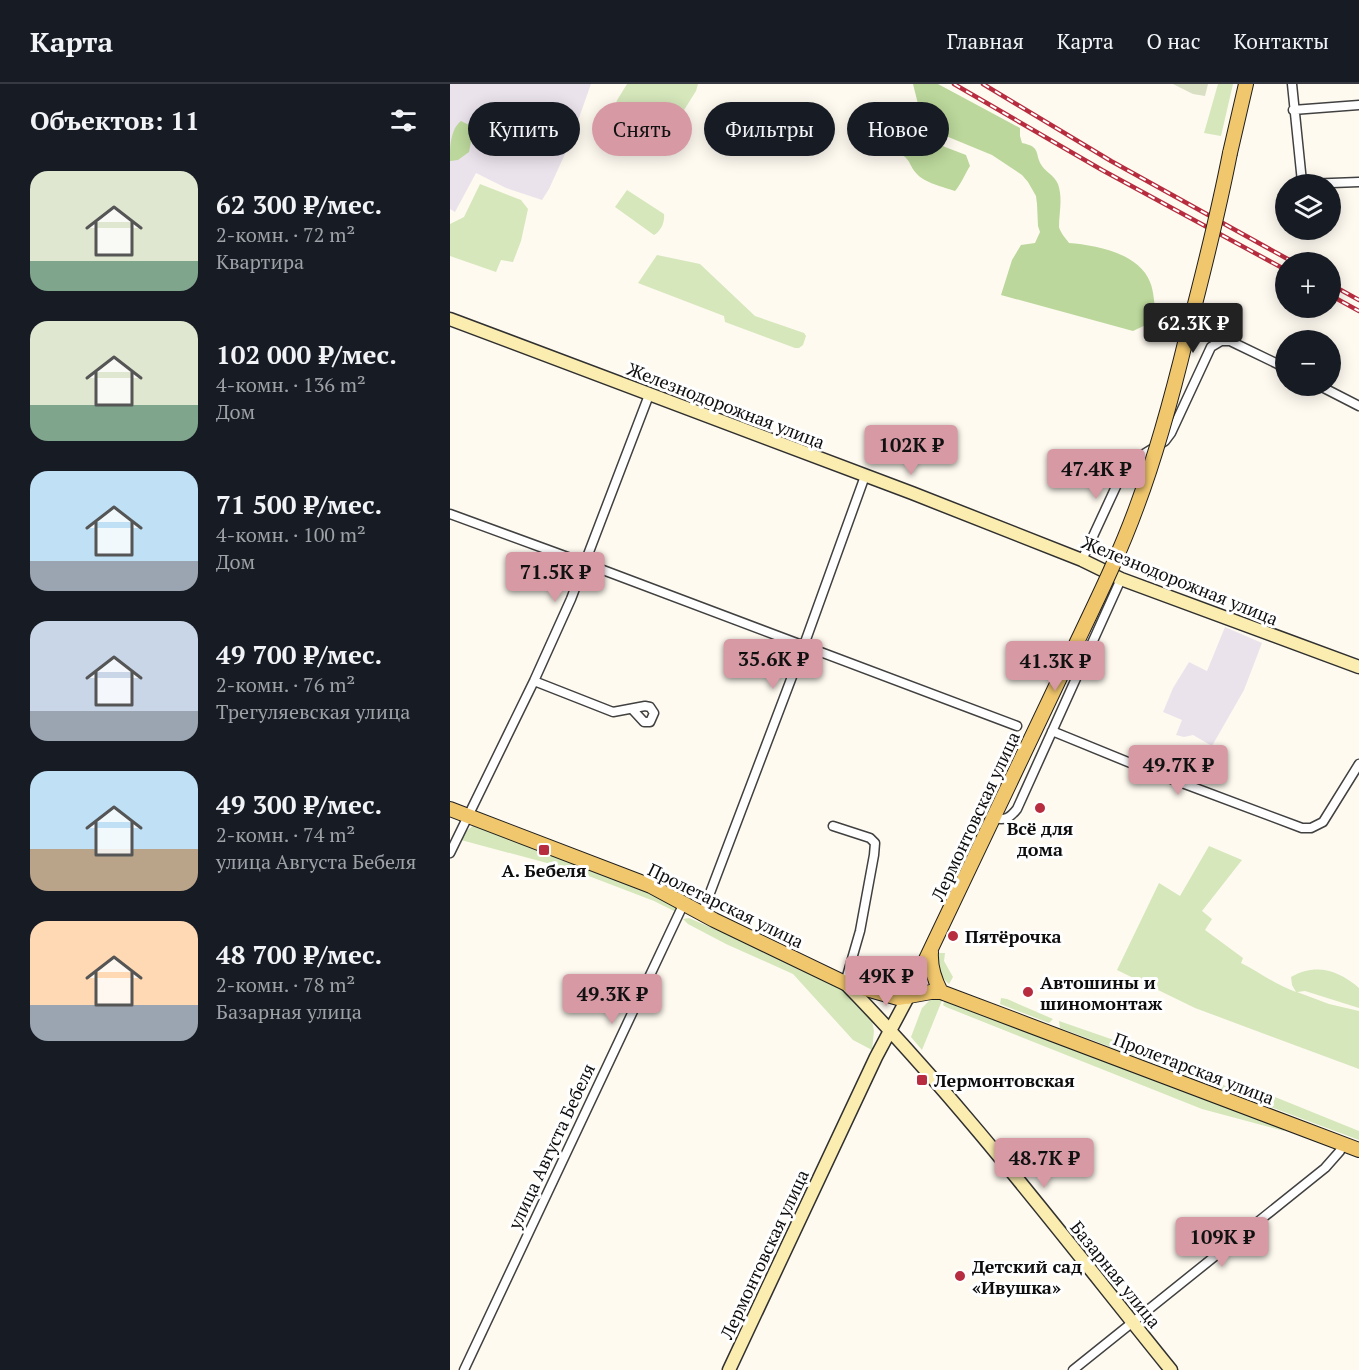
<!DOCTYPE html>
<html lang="ru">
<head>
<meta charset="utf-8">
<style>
	:root { --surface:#171b24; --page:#20242c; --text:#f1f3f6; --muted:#9ea1a6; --line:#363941; --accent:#d79aa4 }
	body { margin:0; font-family:"PT Serif",serif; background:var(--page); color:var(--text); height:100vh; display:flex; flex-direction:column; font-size:22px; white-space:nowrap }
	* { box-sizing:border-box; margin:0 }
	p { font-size:20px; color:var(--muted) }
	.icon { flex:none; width:33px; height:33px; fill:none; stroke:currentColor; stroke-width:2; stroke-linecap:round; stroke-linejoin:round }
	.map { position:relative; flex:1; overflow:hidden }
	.sheet { display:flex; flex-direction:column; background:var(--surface); width:450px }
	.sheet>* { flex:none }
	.banner { position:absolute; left:18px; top:18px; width:570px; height:54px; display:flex; gap:12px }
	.buttons { position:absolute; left:825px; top:90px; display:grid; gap:12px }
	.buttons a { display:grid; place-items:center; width:66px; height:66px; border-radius:50%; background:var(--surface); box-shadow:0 3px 15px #0003; font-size:30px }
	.price { position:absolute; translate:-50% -51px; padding:0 14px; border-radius:6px; background:var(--accent); color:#111; font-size:20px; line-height:39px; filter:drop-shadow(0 2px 3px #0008) }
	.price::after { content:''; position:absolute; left:50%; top:36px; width:18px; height:14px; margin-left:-9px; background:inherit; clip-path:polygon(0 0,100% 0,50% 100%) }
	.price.selected { background:#222; color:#fff }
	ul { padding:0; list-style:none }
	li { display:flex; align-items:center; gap:18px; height:150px; padding:0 30px }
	li span { display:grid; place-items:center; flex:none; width:168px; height:120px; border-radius:18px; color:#555 }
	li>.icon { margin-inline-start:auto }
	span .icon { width:72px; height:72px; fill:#fffc; stroke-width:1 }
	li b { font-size:26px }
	h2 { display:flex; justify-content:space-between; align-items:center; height:72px; padding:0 30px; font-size:26px }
	.tag { padding:0 21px; border-radius:27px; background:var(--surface); box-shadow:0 3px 15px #0003; font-size:21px; line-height:54px }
	.tag.selected { background:var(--accent); color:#111 }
	header { display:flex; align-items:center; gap:36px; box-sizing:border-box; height:84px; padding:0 30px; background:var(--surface); border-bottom:2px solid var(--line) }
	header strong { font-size:28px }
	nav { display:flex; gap:33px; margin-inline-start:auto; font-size:21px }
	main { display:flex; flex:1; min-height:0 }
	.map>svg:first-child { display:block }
	.industrial { fill:#ebe3ec }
	.green { fill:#d5e7bb }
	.forest { fill:#bbd79b }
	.cemetery { fill:#d8dfc2 }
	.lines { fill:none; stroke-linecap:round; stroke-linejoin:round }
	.street-casing { stroke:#414141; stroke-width:11 }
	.secondary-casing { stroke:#303030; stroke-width:15 }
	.primary-casing { stroke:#1f1f1f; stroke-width:16 }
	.street { stroke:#fff; stroke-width:8 }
	.secondary { stroke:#fbecaf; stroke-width:12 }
	.primary { stroke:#f1c76d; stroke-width:14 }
	.rail-casing { stroke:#b72d3f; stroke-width:4.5 }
	.rail { stroke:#fff; stroke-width:2; stroke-dasharray:7; stroke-linecap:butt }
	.primary-bridge-casing { stroke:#1f1f1f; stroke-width:16; stroke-linecap:butt }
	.primary-bridge { stroke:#f1c76d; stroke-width:14 }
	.poi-dot { fill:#b72d3f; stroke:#fff; stroke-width:2 }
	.labels { text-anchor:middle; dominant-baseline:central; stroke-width:6; stroke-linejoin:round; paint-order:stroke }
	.street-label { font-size:18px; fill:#0e0e0e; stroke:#fff }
	.poi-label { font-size:18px; font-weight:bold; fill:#0e0e0e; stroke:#fff; text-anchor:start }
</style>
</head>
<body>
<header>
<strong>Карта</strong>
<nav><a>Главная</a><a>Карта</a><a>О нас</a><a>Контакты</a></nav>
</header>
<main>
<section class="sheet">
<h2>Объектов: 11<svg class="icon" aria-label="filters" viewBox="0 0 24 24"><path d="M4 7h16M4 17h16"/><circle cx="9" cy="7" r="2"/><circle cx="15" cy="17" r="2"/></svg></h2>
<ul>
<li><span style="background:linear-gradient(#dfe7d0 75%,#7fa58c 0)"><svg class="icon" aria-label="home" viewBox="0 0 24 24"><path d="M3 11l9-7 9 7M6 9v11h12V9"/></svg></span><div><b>62 300 ₽/мес.</b><p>2-комн. · 72 m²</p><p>Квартира</p></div></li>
<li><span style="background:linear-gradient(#dfe7d0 70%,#7fa58c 0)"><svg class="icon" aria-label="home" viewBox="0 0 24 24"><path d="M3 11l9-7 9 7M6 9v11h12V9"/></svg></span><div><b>102 000 ₽/мес.</b><p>4-комн. · 136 m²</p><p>Дом</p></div></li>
<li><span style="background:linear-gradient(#bfe0f5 75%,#9aa5b1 0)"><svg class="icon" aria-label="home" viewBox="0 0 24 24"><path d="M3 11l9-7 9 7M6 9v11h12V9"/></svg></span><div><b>71 500 ₽/мес.</b><p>4-комн. · 100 m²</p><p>Дом</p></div></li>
<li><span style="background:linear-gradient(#c9d6e8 75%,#9aa5b1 0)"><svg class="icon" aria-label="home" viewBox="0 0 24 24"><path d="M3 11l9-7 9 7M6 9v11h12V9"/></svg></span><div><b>49 700 ₽/мес.</b><p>2-комн. · 76 m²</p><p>Трегуляевская улица</p></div></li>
<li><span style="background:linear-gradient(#bfe0f5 65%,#b9a48a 0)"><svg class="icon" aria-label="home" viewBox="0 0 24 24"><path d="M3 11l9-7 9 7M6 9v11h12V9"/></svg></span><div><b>49 300 ₽/мес.</b><p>2-комн. · 74 m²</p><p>улица Августа Бебеля</p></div></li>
<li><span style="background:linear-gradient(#ffd9b3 70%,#9aa5b1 0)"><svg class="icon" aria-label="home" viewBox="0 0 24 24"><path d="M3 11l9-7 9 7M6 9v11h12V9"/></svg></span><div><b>48 700 ₽/мес.</b><p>2-комн. · 78 m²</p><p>Базарная улица</p></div></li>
</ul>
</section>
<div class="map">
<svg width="909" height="1286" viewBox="0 0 909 1286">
	<rect width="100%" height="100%" fill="#fefaf0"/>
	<path class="industrial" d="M0 0H141L120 59 99 105 92 116 56 104 26 89 5 128 0 125Z
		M775 543 812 559 794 606 762 662 743 651 734 653 726 651 732 636 713 628 723 604 739 578 757 587Z"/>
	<path class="green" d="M177 0H248L246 7 209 66C193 68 177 52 164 44 160 23 167 17 177 0Z
		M768 0H783L771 52 754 49Z
		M30 100 71 116 78 125 71 157 63 178 51 176 46 188 0 172V140L14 133Z
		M177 106 214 130C215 138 211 147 204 151L165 123Z
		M207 171 250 180 305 232 354 249 356 252 353 261 349 264H345L275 238 274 232 188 199Z
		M24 741 207 809 226 822V828L204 817 123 786 11 756 15 748Z
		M759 762 792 776 752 827 762 835 755 846 793 874 791 879C809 888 826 901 846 908L842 901 841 893C866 879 888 886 909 904V924L855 907 847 908 879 920 909 927V985L745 924 667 886 709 799 730 812Z
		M239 834 313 866 401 910 421 932 424 947 422 966 403 956 343 890 276 860 238 840 233 835Z
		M488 869H495L494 877 503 893 499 900C489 892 486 882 488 869Z
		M482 914H493L472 966 461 953 472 924Z
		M551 914 557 915 603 935 599 939 550 920Z
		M495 915 836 1042 834 1047 752 1025 496 923 493 921Z
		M609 937 684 963 792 1009 825 1013 909 1047V1056L610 944Z"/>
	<path class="forest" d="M463 0H488L570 44V52L572 59C592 63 584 70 592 82 597 89 604 91 608 100 613 115 609 128 609 143 610 148 616 155 619 159 645 161 689 169 700 198 704 207 704 220 706 230L702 238 683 247 551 211 562 176 571 161 585 159 590 148 588 142 587 120 586 112 578 98 572 91 542 71 491 50 469 24Z
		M11 37 19 41 23 48 19 68 8 76 0 77C0 63 0 46 11 37Z
		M443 37 464 40 495 63 516 71 520 82C516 88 510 102 505 107 494 103 474 99 466 89 461 84 460 77 455 73 442 63 428 59 437 40Z"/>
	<path class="cemetery" d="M723 0H758L755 12 743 10Z"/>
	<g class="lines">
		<defs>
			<path id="street" d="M842 0 852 98 855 100 909 98
				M843 26 909 21
				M870 302 909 322
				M0 430 145 483 567 642
				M632 476 676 381 715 357 721 349 761 263 771 257H780L836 284
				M84 597 163 628 195 622 200 623 204 629 200 638H194L182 625
				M602 647 700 687 852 744H861L873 738 909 680
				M544 734C555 737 560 734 567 725L671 495
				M383 742 420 754 425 759 424 771 410 847 395 899
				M0 769 84 597 121 515 199 311
				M252 830 354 561 415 392
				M14 1286 234 819
				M623 1286 875 1084 890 1067 893 1060"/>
			<path id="secondary" d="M0 235 462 409 632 476 671 495 909 583
				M395 899C513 1020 615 1155 721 1286
				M279 1286 426 973 458 913"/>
			<path id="primary" d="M780 69 796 0
				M0 725 201 802 264 836 395 899 448 914 481 908H491L909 1066
				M481 868C480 883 484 895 491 908
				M458 913 616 581"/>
		</defs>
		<use href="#street" class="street-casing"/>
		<use href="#secondary" class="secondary-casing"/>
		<use href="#primary" class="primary-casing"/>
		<use href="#street" class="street"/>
		<use href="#secondary" class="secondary"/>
		<use href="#primary" class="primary"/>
		<defs>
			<path id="rail" d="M504 0 652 86 836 186
				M533 0 661 77 843 178
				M880 200 909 216
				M880 211 909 227"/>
		</defs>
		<use href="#rail" class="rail-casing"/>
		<use href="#rail" class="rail"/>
		<defs>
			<path id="primary-bridge" d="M616 581C641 528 667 477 687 422 708 366 723 309 737 251 753 190 768 130 780 69"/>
		</defs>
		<use href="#primary-bridge" class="primary-bridge-casing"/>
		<use href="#primary-bridge" class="primary-bridge"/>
	</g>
	<g class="poi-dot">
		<circle cx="590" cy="724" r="6"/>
		<rect x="88" y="760" width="12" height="12" rx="3"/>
		<circle cx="503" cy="852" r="6"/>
		<circle cx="578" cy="908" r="6"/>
		<rect x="466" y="990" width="12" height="12" rx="3"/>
		<circle cx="510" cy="1192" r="6"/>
	</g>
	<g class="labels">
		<g class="street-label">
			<text transform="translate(276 321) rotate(21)">Железнодорожная улица</text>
			<text transform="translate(730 496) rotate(22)">Железнодорожная улица</text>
			<text transform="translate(525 732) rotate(-65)">Лермонтовская улица</text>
			<text transform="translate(276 821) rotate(26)">Пролетарская улица</text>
			<text transform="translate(744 984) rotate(21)">Пролетарская улица</text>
			<text transform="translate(101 1062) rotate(-65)">улица Августа Бебеля</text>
			<text transform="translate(314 1170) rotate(-65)">Лермонтовская улица</text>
			<text transform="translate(666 1190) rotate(51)">Базарная улица</text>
		</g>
		<g class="poi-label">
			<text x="590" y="744" text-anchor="middle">Всё для<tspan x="590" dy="21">дома</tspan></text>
			<text x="94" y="786" text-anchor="middle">А. Бебеля</text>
			<text x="515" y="852">Пятёрочка</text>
			<text x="590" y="898">Автошины и<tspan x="590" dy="21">шиномонтаж</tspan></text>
			<text x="484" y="996">Лермонтовская</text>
			<text x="522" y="1182">Детский сад<tspan x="522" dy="21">«Ивушка»</tspan></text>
		</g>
	</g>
</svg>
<div class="buttons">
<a><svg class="icon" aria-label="layers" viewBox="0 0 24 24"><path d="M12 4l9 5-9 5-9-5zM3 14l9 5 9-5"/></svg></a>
<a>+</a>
<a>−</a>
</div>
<b class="price selected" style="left:743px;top:270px">62.3K ₽</b>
<b class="price" style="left:461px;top:392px">102K ₽</b>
<b class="price" style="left:646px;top:416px">47.4K ₽</b>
<b class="price" style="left:105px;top:519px">71.5K ₽</b>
<b class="price" style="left:323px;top:606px">35.6K ₽</b>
<b class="price" style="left:605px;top:608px">41.3K ₽</b>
<b class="price" style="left:728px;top:712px">49.7K ₽</b>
<b class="price" style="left:436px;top:923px">49K ₽</b>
<b class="price" style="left:162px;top:941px">49.3K ₽</b>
<b class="price" style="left:594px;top:1105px">48.7K ₽</b>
<b class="price" style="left:772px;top:1184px">109K ₽</b>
<div class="banner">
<a class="tag">Купить</a>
<a class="tag selected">Снять</a>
<a class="tag">Фильтры</a>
<a class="tag">Новое</a>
</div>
</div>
</main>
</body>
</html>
